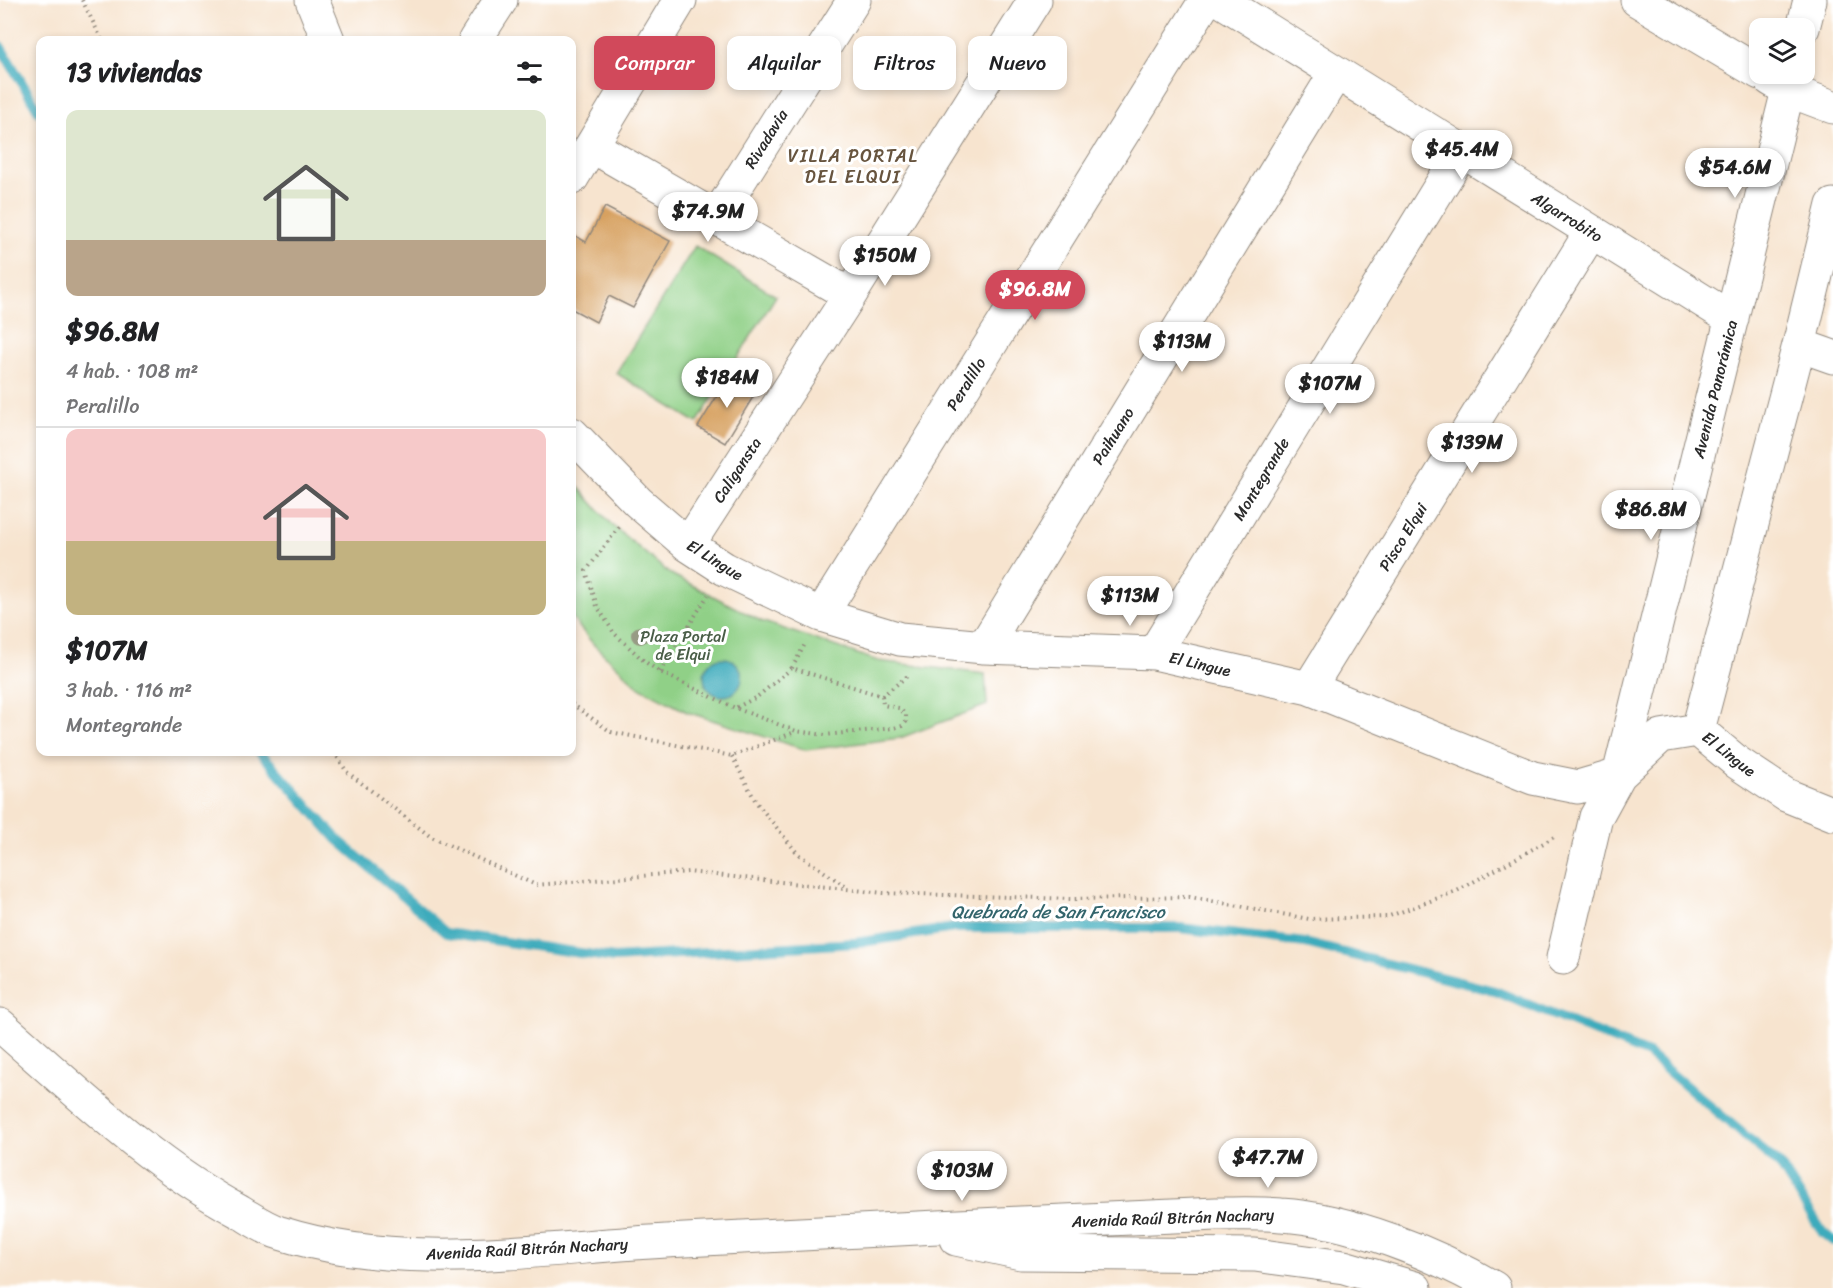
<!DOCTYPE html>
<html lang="es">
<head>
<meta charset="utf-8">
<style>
	:root { --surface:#fff; --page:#f2f2f2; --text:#202124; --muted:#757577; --line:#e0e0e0; --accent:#d1495b }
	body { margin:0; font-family:Sriracha,sans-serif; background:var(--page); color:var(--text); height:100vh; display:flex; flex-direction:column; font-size:22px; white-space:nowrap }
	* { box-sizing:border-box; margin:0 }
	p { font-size:20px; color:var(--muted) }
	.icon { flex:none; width:33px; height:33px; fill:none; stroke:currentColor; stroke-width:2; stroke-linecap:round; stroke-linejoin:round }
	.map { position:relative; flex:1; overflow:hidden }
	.panel { position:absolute; left:36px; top:36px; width:540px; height:720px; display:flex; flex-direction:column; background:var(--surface); border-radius:12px; box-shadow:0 3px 9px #0003 }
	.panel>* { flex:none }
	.hud { position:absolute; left:594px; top:36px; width:570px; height:54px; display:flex; gap:12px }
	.fabs { position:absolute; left:1749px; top:18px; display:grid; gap:12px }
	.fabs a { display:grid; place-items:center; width:66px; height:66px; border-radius:12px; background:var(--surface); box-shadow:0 3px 9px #0003; font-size:30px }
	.price { position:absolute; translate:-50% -51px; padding:0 14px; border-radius:21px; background:#fff; color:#222; font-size:20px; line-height:39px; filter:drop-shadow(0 2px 3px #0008) }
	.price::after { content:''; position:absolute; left:50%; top:36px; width:18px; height:14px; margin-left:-9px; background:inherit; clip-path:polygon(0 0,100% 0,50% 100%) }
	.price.current { background:var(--accent); color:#fff }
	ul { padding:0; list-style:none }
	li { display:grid; align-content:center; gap:12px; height:318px; padding:0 30px }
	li+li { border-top:2px solid var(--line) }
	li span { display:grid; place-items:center; height:186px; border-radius:12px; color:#555 }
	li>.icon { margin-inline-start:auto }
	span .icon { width:108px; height:108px; fill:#fffc; stroke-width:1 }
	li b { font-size:26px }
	h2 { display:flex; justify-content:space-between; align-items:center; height:72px; padding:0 30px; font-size:26px }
	.chip { padding:0 21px; border-radius:12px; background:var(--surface); box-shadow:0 3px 9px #0003; font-size:21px; line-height:54px }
	.chip.current { background:var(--accent); color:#fff }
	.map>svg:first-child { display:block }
	.green { fill:#90d087; stroke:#5e7e59; stroke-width:1.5 }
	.water { fill:#3dabbc; stroke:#346b74; stroke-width:1.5 }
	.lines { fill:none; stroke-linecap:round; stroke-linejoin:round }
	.stream { stroke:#3dabbc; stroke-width:10 }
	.building { fill:#d7a161 }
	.minor-casing { stroke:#91887d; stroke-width:35 }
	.major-casing { stroke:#91887d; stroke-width:35 }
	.path { stroke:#91887d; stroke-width:4; stroke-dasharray:1.5 4.5; stroke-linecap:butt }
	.minor { stroke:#fff; stroke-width:33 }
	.major { stroke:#fff; stroke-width:33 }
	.tree { fill:#979a84 }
	.labels { text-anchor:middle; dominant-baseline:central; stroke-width:6; stroke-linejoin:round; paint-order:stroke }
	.street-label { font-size:16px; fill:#2b2b2b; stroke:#fff }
	.park-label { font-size:16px; fill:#495d47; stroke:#fff }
	.neighbourhood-label { font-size:18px; letter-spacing:1.5px; fill:#67543e; stroke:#fff }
	.water-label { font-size:18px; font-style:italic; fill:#33656c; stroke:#fff }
</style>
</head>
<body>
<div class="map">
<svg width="1833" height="1288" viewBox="0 0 1833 1288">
	<rect width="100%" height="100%" fill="#fff"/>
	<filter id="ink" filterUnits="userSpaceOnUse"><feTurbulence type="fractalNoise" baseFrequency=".0167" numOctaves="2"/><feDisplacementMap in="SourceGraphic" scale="12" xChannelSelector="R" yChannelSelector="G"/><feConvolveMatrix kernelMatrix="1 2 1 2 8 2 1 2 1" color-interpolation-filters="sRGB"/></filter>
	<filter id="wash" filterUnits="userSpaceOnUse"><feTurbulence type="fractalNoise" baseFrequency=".008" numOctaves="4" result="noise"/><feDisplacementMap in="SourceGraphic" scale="24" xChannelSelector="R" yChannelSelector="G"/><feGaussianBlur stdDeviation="1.35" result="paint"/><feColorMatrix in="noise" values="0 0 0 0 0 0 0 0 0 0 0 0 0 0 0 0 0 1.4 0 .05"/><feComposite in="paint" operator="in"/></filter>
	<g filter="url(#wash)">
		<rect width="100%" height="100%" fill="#f7e4cf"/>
		<path class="green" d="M695 246 776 296 697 423 616 373Z
			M572 480 612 525 669 573 761 621 878 661 985 674 987 705 900 738 806 750 687 712 639 687 594 645 572 618Z"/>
		<path class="water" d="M704 677a19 19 0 1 1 38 0a19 19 0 1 1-38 0Z"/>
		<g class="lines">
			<path class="stream" d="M0 46 40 113
				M260 752 337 839 446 933 614 958 855 943 954 928H1180L1305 943 1495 991 1648 1054 1780 1165 1823 1233 1833 1241"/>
		</g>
		<g id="blocks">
			<path class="building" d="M605 207 670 241 633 308 609 296 596 322 572 309V234L586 242Z
				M730 375 756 392 725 443 698 427Z"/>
		</g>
	</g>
	<g filter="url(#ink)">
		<use href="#blocks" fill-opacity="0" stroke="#91887d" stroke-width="1.5"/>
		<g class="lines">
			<defs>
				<path id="minor" d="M312 0 328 40
					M1220 0 1732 319
					M1637 0 1760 73
					M1803 28 1810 0
					M475 40 501 0
					M1770 79 1788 90 1833 107
					M592 146 850 295
					M572 178 680 0
					M716 218 854 0
					M1799 345 1833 357
					M572 434 638 502 688 545 725 569 821 615 900 639 984 647 1154 653 1309 688 1533 778 1578 787 1619 775 1661 736 1698 730 1738 763 1786 795 1833 814
					M688 545 850 295 1035 0
					M821 615 1206 0
					M984 647 1336 73
					M1154 653 1462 151
					M1309 688 1591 232
					M1698 730 1799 345 1833 205
					M1563 958 1596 817 1619 775 1792 74"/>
				<path id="major" d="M0 1025C76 1091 151 1164 240 1212 252 1219 266 1229 280 1233 406 1273 538 1248 666 1241 849 1231 1033 1222 1216 1214 1238 1214 1260 1213 1281 1215 1348 1219 1437 1254 1494 1288
					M956 1239 1021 1253 1255 1255 1344 1267 1415 1288"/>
			</defs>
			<use href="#minor" class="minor-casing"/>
			<use href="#major" class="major-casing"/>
			<path class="path" d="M82 0 102 40
				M619 527 586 571 597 606 614 633 644 661 660 672 735 708 796 731 825 735 894 728 902 726 906 722V715L899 708 883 705 882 696 792 668 757 697 735 708
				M792 668 805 644
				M660 672 708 595
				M882 696 910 674
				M572 704 611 732 732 756 795 732
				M334 752 347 772 431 837 536 885 688 872 883 893 1072 899 1190 897 1309 919 1387 917 1457 891 1556 836
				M732 756 756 802 798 854 848 888"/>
			<use href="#minor" class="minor"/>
			<use href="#major" class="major"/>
		</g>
		<circle class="tree" cx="640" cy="635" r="9"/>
	</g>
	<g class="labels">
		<g class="street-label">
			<text transform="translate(766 139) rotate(-58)">Rivadavia</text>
			<text transform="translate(1567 217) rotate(32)">Algarrobito</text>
			<text transform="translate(966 384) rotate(-58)">Peralillo</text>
			<text transform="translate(1715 389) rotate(-76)">Avenida Panorámica</text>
			<text transform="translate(1113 436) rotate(-58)">Paihuano</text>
			<text transform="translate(737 470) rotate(-57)">Caligansta</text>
			<text transform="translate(1261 479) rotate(-59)">Montegrande</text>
			<text transform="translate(1403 537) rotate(-58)">Pisco Elqui</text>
			<text transform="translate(715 560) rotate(32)">El Lingue</text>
			<text transform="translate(1200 664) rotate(13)">El Lingue</text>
			<text transform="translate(1729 754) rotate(38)">El Lingue</text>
			<text transform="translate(1173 1218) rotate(-2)">Avenida Raúl Bitrán Nachary</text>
			<text transform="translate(527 1249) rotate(-3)">Avenida Raúl Bitrán Nachary</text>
		</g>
		<g class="park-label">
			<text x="683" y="636">Plaza Portal<tspan x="683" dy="18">de Elqui</tspan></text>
		</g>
		<g class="neighbourhood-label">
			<text x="853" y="156">VILLA PORTAL<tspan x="853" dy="21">DEL ELQUI</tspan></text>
		</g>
		<g class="water-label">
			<text x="1058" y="912">Quebrada de San Francisco</text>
		</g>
	</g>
</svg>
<div class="fabs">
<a><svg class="icon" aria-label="layers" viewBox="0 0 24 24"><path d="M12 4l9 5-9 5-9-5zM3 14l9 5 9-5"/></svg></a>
</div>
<b class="price" style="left:1462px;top:181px">$45.4M</b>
<b class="price" style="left:1735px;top:199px">$54.6M</b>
<b class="price" style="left:708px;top:243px">$74.9M</b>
<b class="price" style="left:885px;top:287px">$150M</b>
<b class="price current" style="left:1035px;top:321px">$96.8M</b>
<b class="price" style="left:1182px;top:373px">$113M</b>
<b class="price" style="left:727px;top:409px">$184M</b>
<b class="price" style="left:1330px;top:415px">$107M</b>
<b class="price" style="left:1472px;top:474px">$139M</b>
<b class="price" style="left:1651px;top:541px">$86.8M</b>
<b class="price" style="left:1130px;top:627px">$113M</b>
<b class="price" style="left:1268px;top:1189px">$47.7M</b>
<b class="price" style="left:962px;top:1202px">$103M</b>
<div class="hud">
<a class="chip current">Comprar</a>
<a class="chip">Alquilar</a>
<a class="chip">Filtros</a>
<a class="chip">Nuevo</a>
</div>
<section class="panel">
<h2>13 viviendas<svg class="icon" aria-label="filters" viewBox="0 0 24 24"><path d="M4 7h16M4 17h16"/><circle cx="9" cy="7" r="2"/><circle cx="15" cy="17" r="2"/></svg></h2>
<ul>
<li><span style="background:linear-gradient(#dfe7d0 70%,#b9a48a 0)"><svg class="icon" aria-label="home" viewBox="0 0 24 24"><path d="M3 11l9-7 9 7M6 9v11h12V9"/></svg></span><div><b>$96.8M</b><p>4 hab. · 108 m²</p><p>Peralillo</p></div></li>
<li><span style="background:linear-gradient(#f6c9c9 60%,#c2b280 0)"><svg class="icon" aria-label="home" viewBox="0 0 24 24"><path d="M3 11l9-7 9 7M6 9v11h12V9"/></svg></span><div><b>$107M</b><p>3 hab. · 116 m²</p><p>Montegrande</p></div></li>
</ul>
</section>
</div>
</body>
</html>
